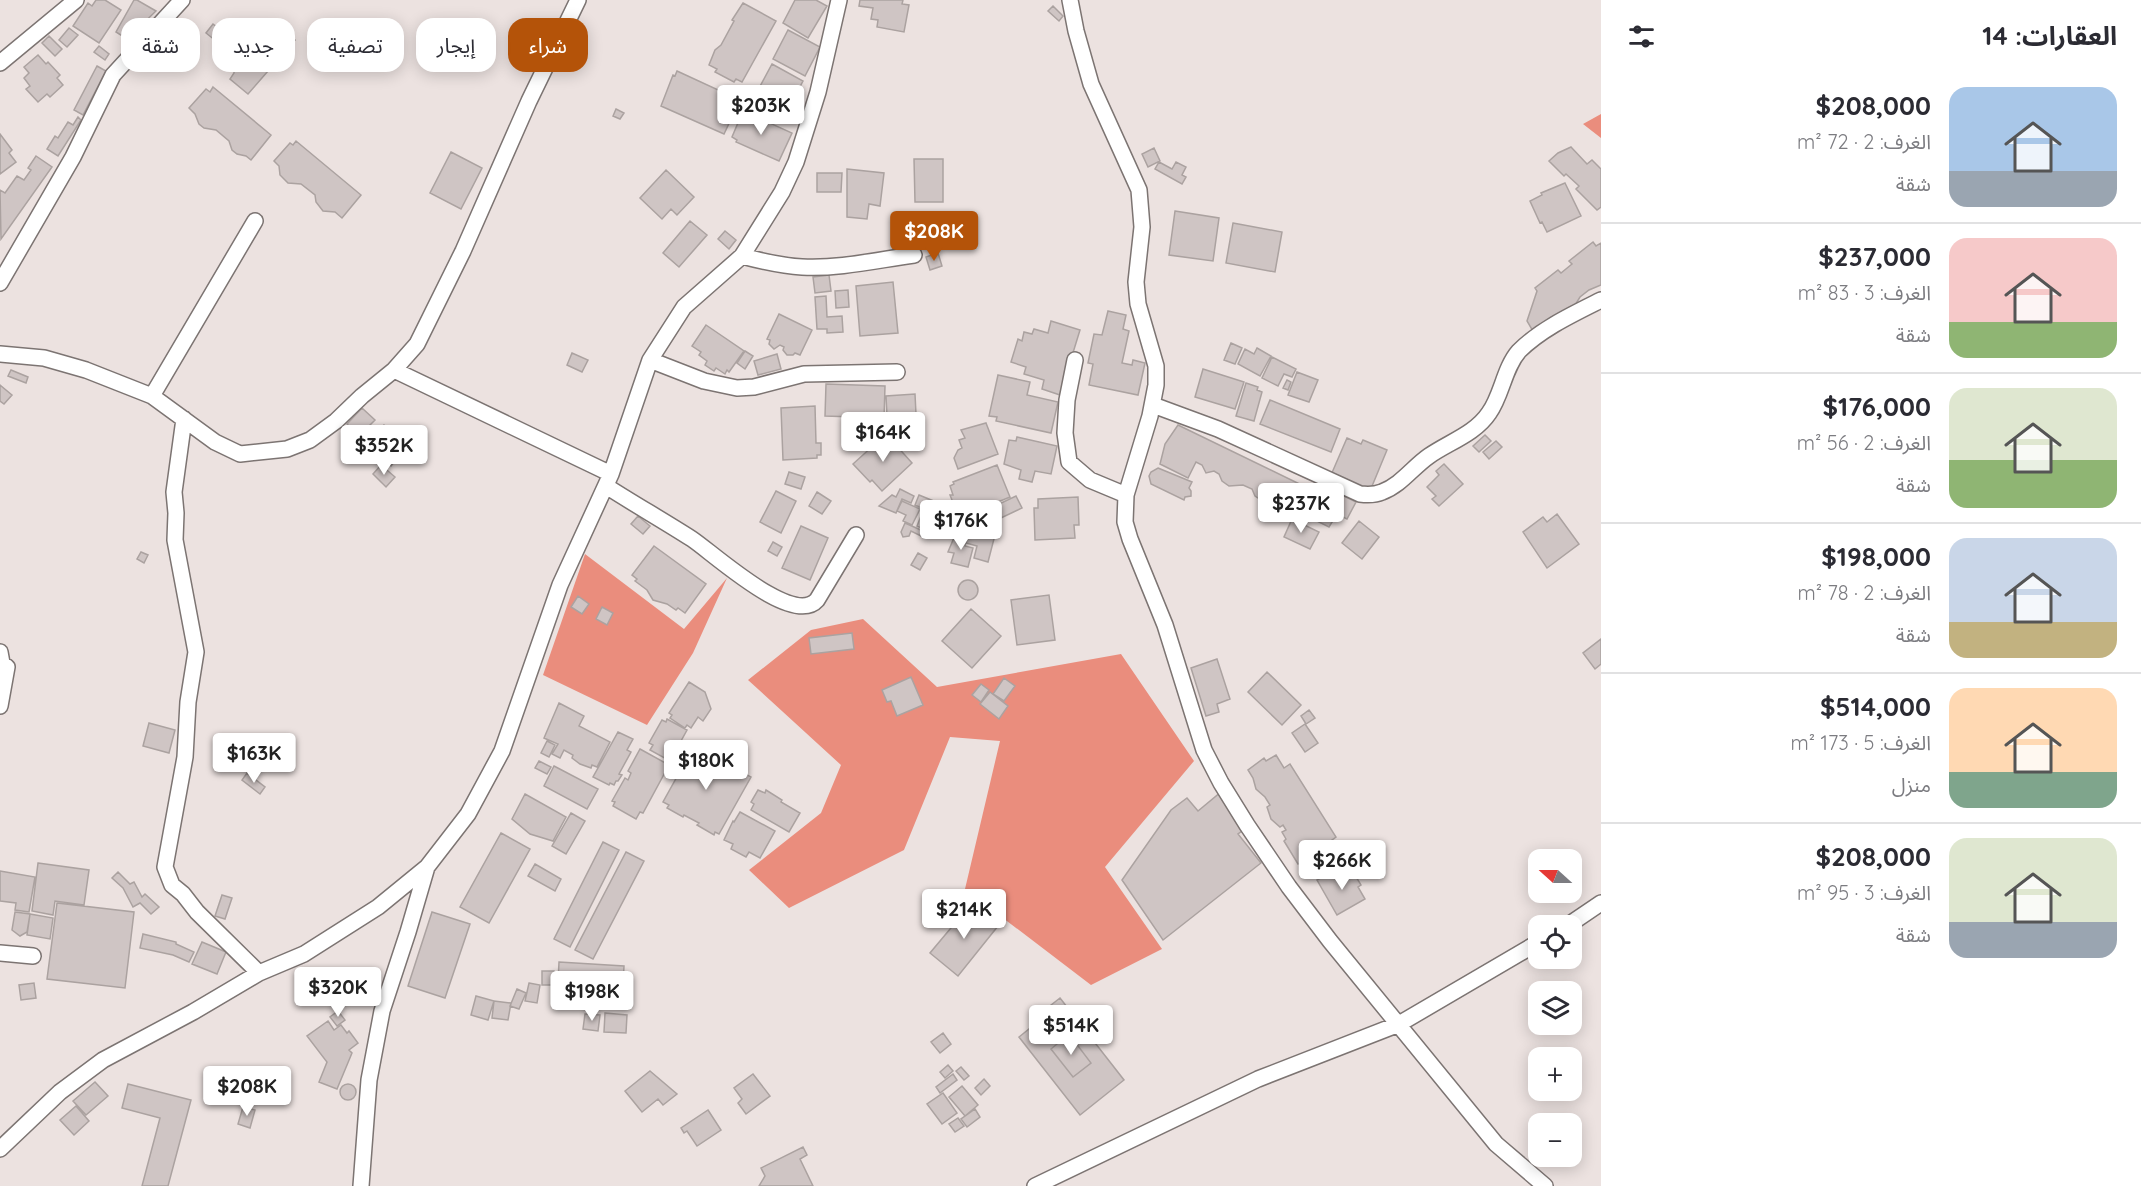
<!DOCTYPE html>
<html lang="ar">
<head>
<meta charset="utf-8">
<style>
	:root { --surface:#fff; --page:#f7f7f7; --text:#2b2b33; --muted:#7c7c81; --line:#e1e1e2; --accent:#b45309 }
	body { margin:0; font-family:Quicksand,"Noto Sans Arabic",sans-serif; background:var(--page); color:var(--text); direction:rtl; height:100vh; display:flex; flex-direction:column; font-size:22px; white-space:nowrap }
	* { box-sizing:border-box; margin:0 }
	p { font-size:20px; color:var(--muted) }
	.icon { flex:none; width:33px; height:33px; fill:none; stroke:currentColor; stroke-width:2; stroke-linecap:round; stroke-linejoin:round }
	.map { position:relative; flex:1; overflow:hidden; direction:ltr }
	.details { display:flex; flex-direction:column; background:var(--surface); width:540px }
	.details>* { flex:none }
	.hud { position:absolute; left:18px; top:18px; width:570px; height:54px; direction:rtl; display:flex; gap:12px }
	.needle { width:39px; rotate:291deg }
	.tools { position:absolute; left:1528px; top:849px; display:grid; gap:12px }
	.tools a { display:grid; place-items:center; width:54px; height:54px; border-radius:12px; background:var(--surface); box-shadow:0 3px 15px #0003; font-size:30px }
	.price { position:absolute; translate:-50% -51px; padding:0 14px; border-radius:6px; background:#fff; color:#222; font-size:20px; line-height:39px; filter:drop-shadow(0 2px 3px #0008) }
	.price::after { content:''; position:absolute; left:50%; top:36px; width:18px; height:14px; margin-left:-9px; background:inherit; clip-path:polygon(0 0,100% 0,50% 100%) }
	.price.on { background:var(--accent); color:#fff }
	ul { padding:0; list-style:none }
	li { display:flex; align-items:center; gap:18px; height:150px; padding:0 24px }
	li+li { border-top:2px solid var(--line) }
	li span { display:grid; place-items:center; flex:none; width:168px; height:120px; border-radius:18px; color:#555 }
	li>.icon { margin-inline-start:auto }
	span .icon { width:72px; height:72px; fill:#fffc; stroke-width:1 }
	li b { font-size:26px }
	h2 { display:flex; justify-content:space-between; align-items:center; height:72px; padding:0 24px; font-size:26px }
	.chip { padding:0 21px; border-radius:18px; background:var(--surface); box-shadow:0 3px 15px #0003; font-size:21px; line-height:54px }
	.chip.on { background:var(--accent); color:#fff }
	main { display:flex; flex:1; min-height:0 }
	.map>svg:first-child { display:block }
	.forest { fill:#ea8d7d }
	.building { fill:#cfc5c4; stroke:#aba2a0; stroke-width:1.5; fill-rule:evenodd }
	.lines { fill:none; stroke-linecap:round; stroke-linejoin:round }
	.minor-casing { stroke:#7c7472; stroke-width:18 }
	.minor { stroke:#fff; stroke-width:15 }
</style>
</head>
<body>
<main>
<section class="details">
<h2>العقارات: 14<svg class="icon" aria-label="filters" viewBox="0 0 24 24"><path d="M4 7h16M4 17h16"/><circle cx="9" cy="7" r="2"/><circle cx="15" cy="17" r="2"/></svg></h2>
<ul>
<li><span style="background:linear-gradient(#a9c7e8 70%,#9aa5b1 0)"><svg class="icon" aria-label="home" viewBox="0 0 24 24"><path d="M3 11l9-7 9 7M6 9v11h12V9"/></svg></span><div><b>$208,000</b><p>الغرف: 2 · 72 m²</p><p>شقة</p></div></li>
<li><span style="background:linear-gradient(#f6c9c9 70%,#8fb573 0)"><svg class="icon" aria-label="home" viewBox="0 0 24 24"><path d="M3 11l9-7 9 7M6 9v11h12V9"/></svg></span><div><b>$237,000</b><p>الغرف: 3 · 83 m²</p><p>شقة</p></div></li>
<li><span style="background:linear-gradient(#dfe7d0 60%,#8fb573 0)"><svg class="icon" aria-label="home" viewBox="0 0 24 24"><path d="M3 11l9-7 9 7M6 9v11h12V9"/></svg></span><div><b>$176,000</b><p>الغرف: 2 · 56 m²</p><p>شقة</p></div></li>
<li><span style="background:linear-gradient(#c9d6e8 70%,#c2b280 0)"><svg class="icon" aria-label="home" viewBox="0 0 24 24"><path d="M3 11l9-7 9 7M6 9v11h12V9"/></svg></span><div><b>$198,000</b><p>الغرف: 2 · 78 m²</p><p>شقة</p></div></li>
<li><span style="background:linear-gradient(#ffd9b3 70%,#7fa58c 0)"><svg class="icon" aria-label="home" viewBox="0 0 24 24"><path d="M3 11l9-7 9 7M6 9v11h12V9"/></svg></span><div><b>$514,000</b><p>الغرف: 5 · 173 m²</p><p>منزل</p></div></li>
<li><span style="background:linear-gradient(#dfe7d0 70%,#9aa5b1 0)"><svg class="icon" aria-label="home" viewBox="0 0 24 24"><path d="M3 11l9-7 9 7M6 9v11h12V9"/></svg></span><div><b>$208,000</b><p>الغرف: 3 · 95 m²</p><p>شقة</p></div></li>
</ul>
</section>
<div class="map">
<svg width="1601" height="1186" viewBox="0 0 1601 1186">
	<rect width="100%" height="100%" fill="#ece2e0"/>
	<path class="forest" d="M1601 114V138L1583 124Z
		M585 554 684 629 727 578 693 653 647 725 543 675Z
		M863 619 937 687 1121 654 1194 761 1105 867 1162 949 1091 985 965 889 1000 741 950 737 904 850 789 908 749 870 821 813 841 765 748 680 811 630Z"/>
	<path class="building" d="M96 0H105L121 10 99 43 73 26 88 3 92 6Z
		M134 0H137L156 11 127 39 116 32Z
		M795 0H816L827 6 808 38 783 23Z
		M860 0H903L902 4 909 5 904 32 877 27 878 20 871 19 873 8 859 6Z
		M743 3 776 21 742 82 736 79 734 82 715 72 717 69 709 65 715 50 721 45 734 21 732 20Z
		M1053 6 1063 16 1059 21 1048 11Z
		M213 24 223 32 216 41 206 33Z
		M277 25 295 40 248 94 230 79 234 73V66L241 58 248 57 257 47 260 35 264 32 271 31Z
		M69 28 78 35 67 47 59 40Z
		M788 30 820 47 805 76 773 59Z
		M49 36 62 49 55 56 42 43Z
		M99 46 109 54 105 60 94 52Z
		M38 55 46 64 48 62 60 75 57 78 63 85 50 97 47 94 38 102 26 89 30 86 24 78 29 73 24 67Z
		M772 64 803 81 789 107 784 105 782 107 761 96 762 93 758 90Z
		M97 66 106 71 83 115 74 110Z
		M677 71 740 100 724 134 661 106 673 75 675 76Z
		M213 87 271 135 251 160 246 156 237 154 232 150 229 141 216 130 204 128 199 124 195 114 189 108 206 89 210 92Z
		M616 109 624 113 620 119 613 116Z
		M743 111 792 133 779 161 736 142 737 140 732 137Z
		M78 117 81 120 58 156 47 149 55 136 58 138 68 122 73 125Z
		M0 134 12 150 9 153 16 162 0 174Z
		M296 141 361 195 342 218 335 212 323 211 316 202 315 195 301 184 288 183 280 175 279 166 274 161 290 143 293 145Z
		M1571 147 1587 164 1592 160 1601 169V207L1597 210 1576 189 1579 186 1566 174 1564 176 1549 161 1558 153Z
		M1154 148 1160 161 1148 167 1142 154Z
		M451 152 482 168 461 209 430 193Z
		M36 156 52 167 1 239 0 190 5 193 17 176 24 180 31 170 28 168Z
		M914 159H943V202H915Z
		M1159 162 1172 169 1176 162 1186 167 1182 175 1186 177 1182 184 1155 169Z
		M847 169 884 173 880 206 869 204 867 219 847 217Z
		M666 170 694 197 677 215 671 209 662 219 640 198Z
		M817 173H842L841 192H817Z
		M1565 183 1581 216 1547 232 1542 222 1540 223 1530 201 1542 195 1541 193Z
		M1175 211 1219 218 1213 261 1169 255Z
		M690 221 707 235 679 267 663 253Z
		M1233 223 1282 232 1275 272 1226 263Z
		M725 231 736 240 729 249 718 239Z
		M1593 242 1596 246 1601 243V285L1589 290 1580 297 1572 310 1534 333 1527 321 1537 291 1535 288 1558 270 1561 273 1572 264 1569 261Z
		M938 253 942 266 930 270 926 257Z
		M829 275 831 291 815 293 813 277Z
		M893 282 898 333 860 336 856 286Z
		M848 290 849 307 836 308 835 291Z
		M826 296 827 317 842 316 843 332 827 333V329H817L815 297Z
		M1108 311 1126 315 1123 329 1129 331 1122 363 1132 365 1133 360 1145 363 1138 395 1089 385 1093 364 1088 363 1094 334 1102 335Z
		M779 314 812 330 800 355 795 353 793 355H787L783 350 784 347 780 345 774 349 769 344 770 340 767 339Z
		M1051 321 1080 330 1060 395 1042 389 1044 380 1024 374 1026 367 1011 362 1018 339 1022 341 1024 332 1032 334 1034 329 1048 333Z
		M706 325 744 351 729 372 727 370 725 374 716 368 714 371 705 365 707 361 699 355 701 352 692 346Z
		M1231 343 1242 348 1235 364 1224 360Z
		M1257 348 1271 356 1260 376 1238 364 1245 349 1254 354Z
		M745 351 753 356 745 369 737 363Z
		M572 353 588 360 582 372 567 365Z
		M777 354 781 369 758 375 754 361Z
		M1272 357 1296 369 1292 377 1284 374 1278 386 1262 378Z
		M1203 369 1244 382 1235 409 1195 397Z
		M11 370 28 377 26 383 8 376Z
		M1297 372 1318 380 1309 402 1288 395Z
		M998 375 1030 382 1027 395 1058 402 1051 433 996 421 997 417 989 416Z
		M1287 380 1291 382 1288 390 1283 388Z
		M1246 383 1258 387 1257 390 1262 392 1254 421 1236 416Z
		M826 384 885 386 884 418 825 416Z
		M0 385 12 395 4 404 0 401Z
		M915 394 916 414 887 416 886 396Z
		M1270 400 1340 429 1331 452 1260 424Z
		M815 406 816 443H821V455H817V458L783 460 781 408Z
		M362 408 375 420 359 436 347 424Z
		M986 423 998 454 958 469 954 458 958 450 962 448 959 440 965 438 961 430Z
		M384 425 403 438 395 451 375 438Z
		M1178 425 1320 494 1322 490 1330 494 1332 490 1356 502 1347 519 1337 514 1329 527 1311 518 1306 521 1295 518 1287 513 1284 505 1274 500H1261L1255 496 1252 489 1243 485 1229 486 1222 481 1219 474 1214 471 1206 473 1202 465 1196 462 1188 478 1160 464 1165 444Z
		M886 434 912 463 882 491 872 480 870 482 853 464Z
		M1485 435 1491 441 1479 452 1473 446Z
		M1017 437 1057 446 1051 474 1035 471 1032 482 1019 479 1021 470 1004 464 1009 440 1016 441Z
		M1347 438 1361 444 1363 440 1387 450 1370 491 1331 475Z
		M1496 441 1502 447 1489 459 1483 452Z
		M379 442 399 456 391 466 372 452Z
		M1444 464 1463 484 1439 506 1432 499 1436 496 1427 487 1439 475 1436 471Z
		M381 465 395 477 386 487 373 474Z
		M997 465 1010 497 961 517 958 509 956 510 950 495H953L950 486 954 484 953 482Z
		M1158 468 1192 482 1189 488 1191 491V496L1185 497 1184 500 1151 484 1149 476 1151 472Z
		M789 472 805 477 801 489 785 484Z
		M900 489 914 496 911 503 902 499 896 513 879 506 892 495 896 497Z
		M776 491 796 501 781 533 760 522Z
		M817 492 831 501 822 514 809 506Z
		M919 495 936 502 931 512 915 505Z
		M1016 496 1022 508 982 527 976 515Z
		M1078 497 1079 525H1074L1075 538 1035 540 1034 508H1038V499Z
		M902 501 920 509 912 525 903 521 906 515 897 511Z
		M923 511 935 516 933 522 930 521 926 530 917 526Z
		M1557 514 1579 544 1547 568 1523 532 1543 517 1547 522Z
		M638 516 650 526 643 534 631 524Z
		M1292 519 1319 532 1310 549 1284 537Z
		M1359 521 1379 537 1362 559 1342 543Z
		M905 523 923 531 921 536 911 531 909 536 903 537 901 532Z
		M801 526 828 538 810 580 782 568Z
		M986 528 996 531 988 562 974 558 977 546 966 543 969 533 983 537Z
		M956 533 967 536 965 546 973 548 968 567 951 563 954 553 948 552Z
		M773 542 782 547 777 556 768 551Z
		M654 546 706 584 685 613 678 608 676 610 667 604 653 600 647 590 635 581 637 579 632 575Z
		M141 552 148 555 144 563 137 559Z
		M918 553 927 558 920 570 911 565Z
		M958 590a10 10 0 1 1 20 0a10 10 0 1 1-20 0Z
		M1049 595 1055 640 1017 645 1011 600Z
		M578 596 589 604 582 614 571 607Z
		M602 607 613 613 607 625 596 619Z
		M971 609 1001 636 972 668 942 641Z
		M852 633 854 649 811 654 809 638Z
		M1601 639V664L1595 669 1583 653Z
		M1217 659 1230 699 1217 704 1219 712 1206 716 1191 668Z
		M1267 672 1301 705 1282 725 1248 692Z
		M911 677 923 705 897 716 891 701 887 702 882 690Z
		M1004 678 1015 686 1004 701 993 694Z
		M689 682 705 692 711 709 703 721 698 717 691 728 687 725 685 728 670 718 672 715 669 713Z
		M981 684 989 690 981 702 972 695Z
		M990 692 1008 706 999 719 980 704Z
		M559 703 584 716 579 726 610 742 597 767 592 765 591 768 580 764 572 758 573 755 564 750 560 758 552 754 558 744 544 738Z
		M1309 710 1315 718 1306 724 1301 716Z
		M667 719 687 730 670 761 650 750 653 745 649 743 662 720 666 722Z
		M149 723 175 730 169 753 143 746Z
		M1305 724 1318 743 1305 752 1292 733Z
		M618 732 633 739 627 750 631 752 619 774 622 775 618 781H616L614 785 610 783 609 785 593 777Z
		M547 741 555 745 549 757 541 753Z
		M694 746 751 777 719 834 715 832 714 835 697 825 699 823 684 815 683 817 667 808 669 805 663 802Z
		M640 749 669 765 643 813 640 812 636 819 613 806 615 802 612 801 625 778 628 780 631 773 628 771Z
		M1276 755 1284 768 1290 764 1336 837 1328 843 1332 851 1306 868 1302 862 1298 864 1284 841 1286 839 1282 832 1286 830 1283 825 1280 827 1271 819 1267 807 1270 805 1265 797 1256 789 1253 778 1248 770 1264 758 1266 761Z
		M539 761 551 767 547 774 535 768Z
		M554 766 598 789 587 809 544 786Z
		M247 773 265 787 260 794 242 780Z
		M758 790 765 793 766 790 782 800 781 802 800 813 789 832 751 810 754 804 751 802Z
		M1221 792 1242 831 1238 834 1261 863 1163 940 1122 880 1171 810 1187 798 1198 811Z
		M525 794 566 817 553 841 530 834 512 819Z
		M740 812 775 831 760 858 749 852 746 857 731 849 733 844 724 840 733 821 734 822Z
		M571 813 585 821 566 854 552 846Z
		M501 833 530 849 489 923 460 907Z
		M603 842 619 850 570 947 554 939Z
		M626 852 644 861 593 959 575 950Z
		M38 863 89 870 84 905 55 901 53 915 32 911Z
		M535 864 561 879 555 891 528 876Z
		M1347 870 1351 877 1355 875 1361 885 1358 887 1365 899 1337 915 1317 880 1331 872 1335 877Z
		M0 871 35 877 29 912 15 910 16 903 0 901Z
		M118 872 130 884 134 882 142 897 145 894 159 907 151 914 140 903 133 907 123 888 112 878Z
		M222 895 232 898 225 919 215 916Z
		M57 903 134 912 125 988 47 979Z
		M971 904 998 926 958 976 930 953Z
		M15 912 30 914 27 932 20 936 12 930Z
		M432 912 470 924 445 998 408 986Z
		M30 914 53 918 50 939 27 935Z
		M143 934 176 942V944L194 952 189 962 173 955 140 948Z
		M202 942 226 952 217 974 192 964Z
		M559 962 624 966 623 985 558 982Z
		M542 971H554V985H542Z
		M34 983 36 998 21 1000 19 985Z
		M529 983 540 985 537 1003 525 1001Z
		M565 986 621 989 620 1005 564 1003Z
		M517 989 526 993 519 1009 510 1006Z
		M476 996 494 1001 488 1020 471 1015Z
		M1060 998 1124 1080 1080 1115 1019 1037 1035 1024 1032 1020ZM1069 1034 1091 1063 1073 1077 1051 1049Z
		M494 1001 511 1003 508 1020 492 1018Z
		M338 1011 345 1020 337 1026 330 1017Z
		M605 1013 627 1015 626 1033 604 1032Z
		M585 1014 600 1015 598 1031 583 1029Z
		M328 1021 334 1030 341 1025 347 1033 349 1031 358 1043 349 1050 352 1053 337 1089 319 1082 327 1062 307 1036Z
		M943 1033 951 1044 940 1053 931 1042Z
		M1069 1034 1091 1063 1073 1077 1051 1049Z
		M948 1065 953 1071 945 1078 940 1072Z
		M961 1067 969 1076 964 1080 956 1071Z
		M650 1071 677 1094 663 1105 658 1099 642 1112 625 1091Z
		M753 1074 770 1096 746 1114 738 1103 742 1099 734 1088Z
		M953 1074 957 1080 940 1093 936 1087Z
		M984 1079 990 1086 981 1095 975 1088Z
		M95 1082 108 1096 86 1115 73 1101Z
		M128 1084 191 1100 168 1186H142L160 1118 122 1108Z
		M340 1092a8 8 0 1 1 16 0a8 8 0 1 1-16 0Z
		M962 1086 978 1105 965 1116 949 1097Z
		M943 1093 957 1113 942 1124 927 1104Z
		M76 1106 89 1121 74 1135 60 1120Z
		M243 1107 255 1110 250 1128 238 1124Z
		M975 1109 980 1117 967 1127 961 1119Z
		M708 1110 721 1130 697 1146 687 1131 684 1133 681 1128Z
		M958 1118 964 1126 955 1132 949 1124Z
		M803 1147 807 1155 800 1159 813 1186H759L765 1176 761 1168Z"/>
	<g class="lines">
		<defs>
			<path id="minor" d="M1070 0 1076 31 1091 84 1139 190 1142 227 1136 282 1138 304 1156 366V385L1150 416 1126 495 1125 522 1130 539 1165 625 1204 750 1221 783 1247 825 1289 887 1330 941 1496 1144 1545 1186
				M0 63 76 0
				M742 256C761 261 781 266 802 267 839 269 877 260 914 255
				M0 283 73 157 113 75 182 0
				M0 354 44 358 86 370 152 396 215 442 240 454 287 449 310 440 336 421 362 396 394 370 417 344 463 251 529 101 578 0
				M650 360 704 381 737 388 754 387 804 374 897 372
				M1075 360 1067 400 1065 433 1069 462 1090 480 1126 495
				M394 370 611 474
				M152 396 255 221
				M1153 405 1218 429 1360 494C1368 495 1375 495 1382 492 1401 485 1413 467 1429 456 1449 442 1475 434 1489 413 1502 395 1504 368 1519 351 1541 329 1573 314 1601 300
				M184 419 174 492 176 513 175 540 196 652 188 702 185 757 165 867 172 885 183 894 197 912 259 973
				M606 486C634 504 664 521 692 539 713 553 793 627 817 600L856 535
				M0 652 2 663 7 667 0 706
				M1567 926 1601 903
				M0 953 33 956
				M0 1149 60 1092 103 1060 193 1012 259 973 304 954 378 907 427 867 468 814 502 751 560 585 611 474 650 360 684 307 742 256 782 192 796 162 818 92 839 0
				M361 1186 369 1080 382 1011 408 932 427 867
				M1035 1186 1258 1079 1399 1024 1539 942"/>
		</defs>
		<use href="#minor" class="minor-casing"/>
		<use href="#minor" class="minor"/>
	</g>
</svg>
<div class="tools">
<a><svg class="needle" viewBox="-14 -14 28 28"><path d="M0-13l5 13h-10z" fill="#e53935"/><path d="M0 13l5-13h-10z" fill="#7c7c81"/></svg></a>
<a><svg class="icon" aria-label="locate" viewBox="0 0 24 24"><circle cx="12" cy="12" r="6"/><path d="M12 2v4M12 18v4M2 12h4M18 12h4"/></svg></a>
<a><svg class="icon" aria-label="layers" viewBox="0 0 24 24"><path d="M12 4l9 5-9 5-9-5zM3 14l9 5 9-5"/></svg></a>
<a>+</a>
<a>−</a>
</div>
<b class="price" style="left:761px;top:136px">$203K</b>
<b class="price on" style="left:934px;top:262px">$208K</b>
<b class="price" style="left:883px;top:463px">$164K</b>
<b class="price" style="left:384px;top:476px">$352K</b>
<b class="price" style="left:1301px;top:534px">$237K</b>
<b class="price" style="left:961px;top:551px">$176K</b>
<b class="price" style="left:254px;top:784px">$163K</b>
<b class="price" style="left:706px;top:791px">$180K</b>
<b class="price" style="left:1342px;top:891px">$266K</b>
<b class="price" style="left:964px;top:940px">$214K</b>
<b class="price" style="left:338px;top:1018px">$320K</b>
<b class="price" style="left:592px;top:1022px">$198K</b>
<b class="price" style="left:1071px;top:1056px">$514K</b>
<b class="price" style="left:247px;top:1117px">$208K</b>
<div class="hud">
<a class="chip on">شراء</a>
<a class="chip">إيجار</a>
<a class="chip">تصفية</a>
<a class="chip">جديد</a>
<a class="chip">شقة</a>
</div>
</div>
</main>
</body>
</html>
